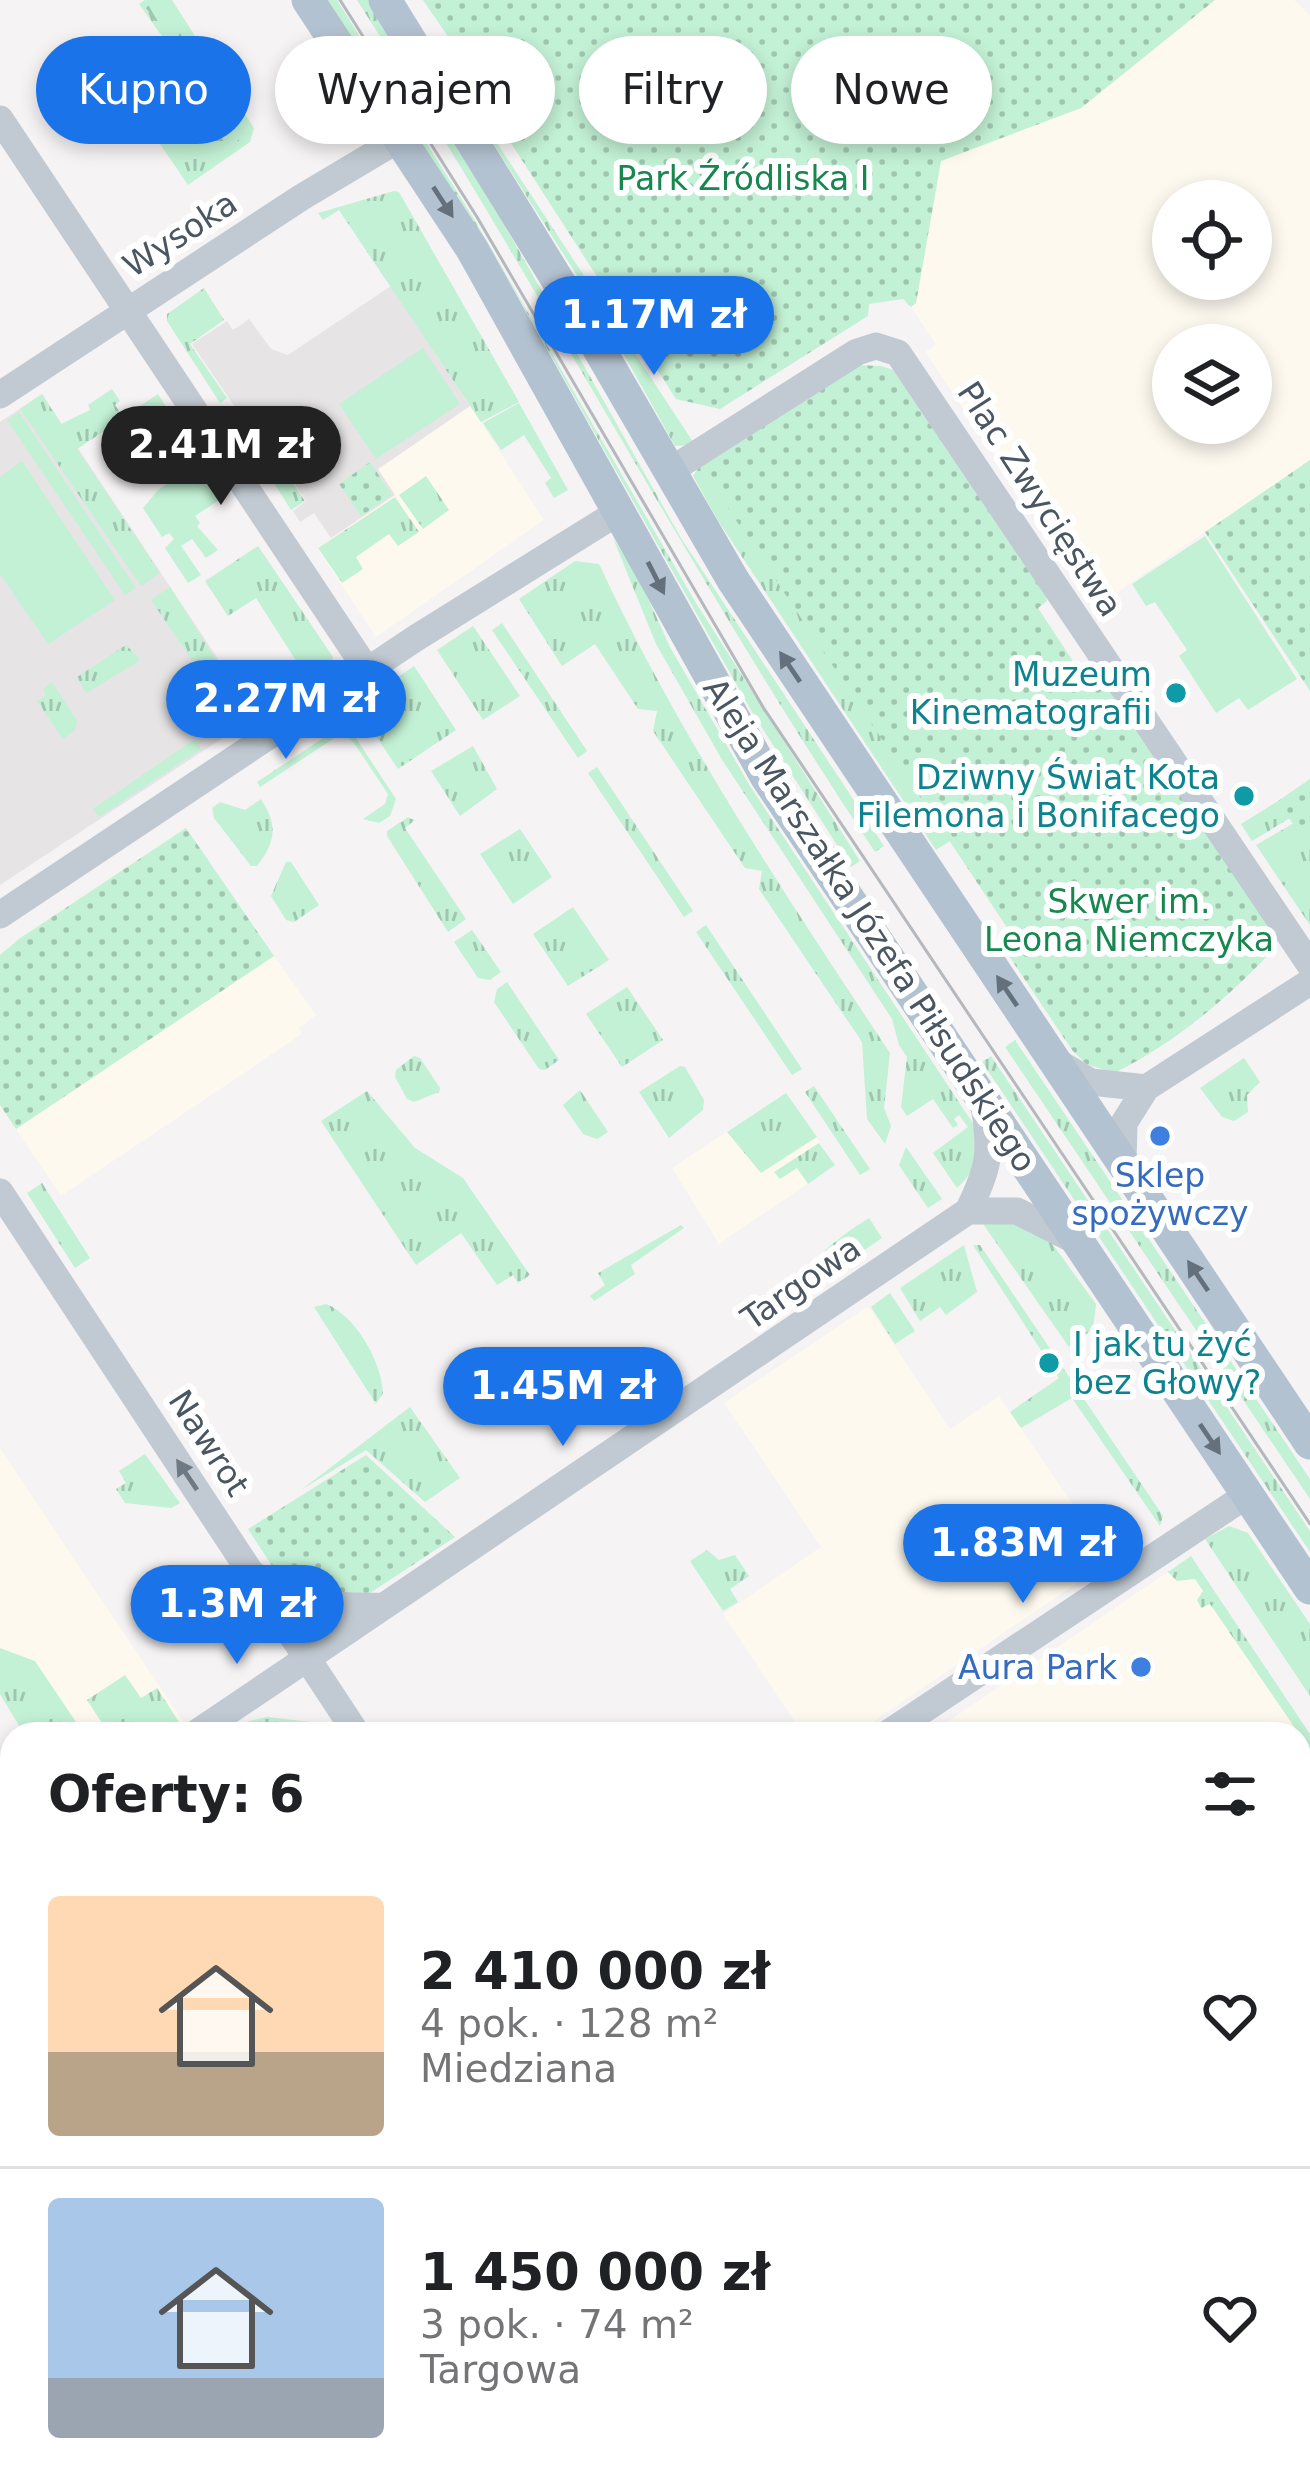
<!DOCTYPE html>
<html lang="pl">
<head>
<meta charset="utf-8">
<style>
	:root { --surface:#fff; --page:#f6f6f6; --text:#202124; --muted:#757577; --line:#e0e0e0; --accent:#1a73e8 }
	body { margin:0; font-family:"DejaVu Sans",sans-serif; background:var(--page); color:var(--text); height:100vh; display:flex; flex-direction:column; font-size:45px; white-space:nowrap }
	* { box-sizing:border-box; margin:0 }
	p { font-size:39px; color:var(--muted) }
	.icon { flex:none; width:66px; height:66px; fill:none; stroke:currentColor; stroke-width:2; stroke-linecap:round; stroke-linejoin:round }
	.map { position:relative; flex:1; overflow:hidden }
	.details { position:absolute; left:0px; top:1722px; width:1311px; height:771px; display:flex; flex-direction:column; background:var(--surface); border-radius:36px 36px 0 0; box-shadow:0 6px 18px #0003 }
	.details>* { flex:none }
	.hud { position:absolute; left:36px; top:36px; width:1239px; height:108px; display:flex; gap:24px }
	.buttons { position:absolute; left:1152px; top:180px; display:grid; gap:24px }
	.buttons a { display:grid; place-items:center; width:120px; height:120px; border-radius:50%; background:var(--surface); box-shadow:0 6px 18px #0003; font-size:60px }
	.price { position:absolute; translate:-50% -102px; padding:0 27px; border-radius:42px; background:var(--accent); color:#fff; font-size:39px; line-height:78px; filter:drop-shadow(0 3px 6px #0008) }
	.price::after { content:''; position:absolute; left:50%; top:72px; width:36px; height:27px; margin-left:-18px; background:inherit; clip-path:polygon(0 0,100% 0,50% 100%) }
	.price.current { background:#222; color:#fff }
	ul { padding:0; list-style:none }
	li { display:flex; align-items:center; gap:36px; height:300px; padding:0 48px }
	li+li { border-top:3px solid var(--line) }
	li span { display:grid; place-items:center; flex:none; width:336px; height:240px; border-radius:12px; color:#555 }
	li>.icon { margin-inline-start:auto }
	span .icon { width:144px; height:144px; fill:#fffc; stroke-width:1 }
	li b { font-size:51px }
	h2 { display:flex; justify-content:space-between; align-items:center; height:144px; padding:0 48px; font-size:51px }
	.tag { padding:0 42px; border-radius:54px; background:var(--surface); box-shadow:0 6px 18px #0003; font-size:42px; line-height:108px }
	.tag.current { background:var(--accent); color:#fff }
	.map>svg:first-child { display:block }
	.commercial { fill:#fdf9ef; fill-rule:evenodd }
	.education { fill:#e6e4e5 }
	.grass { fill:url(#grass-tufts) }
	.forest { fill:url(#forest-firs) }
	.park { fill:url(#park-dots) }
	.garden { fill:#c3f1d5 }
	.lines { fill:none; stroke-linecap:round; stroke-linejoin:round }
	.minor { stroke:#c1cad2; stroke-width:27 }
	.major { stroke:#b3c2d1; stroke-width:33 }
	.tram { stroke:#b5b8bd; stroke-width:3 }
	.oneway { fill:#64717d }
	.oneway2 { fill:#6e7983 }
	.culture-dot { fill:#0f9aa8; stroke:#fff; stroke-width:4.5 }
	.shop-dot { fill:#3f7fe0; stroke:#fff; stroke-width:4.5 }
	.labels { text-anchor:middle; dominant-baseline:central; stroke-width:12; stroke-linejoin:round; paint-order:stroke }
	.park-label { font-size:33px; fill:#17864f; stroke:#fff }
	.street-label { font-size:33px; fill:#4a5661; stroke:#fff }
	.culture-label { font-size:33px; fill:#0d838f; stroke:#fff; text-anchor:end }
	.shop-label { font-size:33px; fill:#366cbe; stroke:#fff }
</style>
</head>
<body>
<div class="map">
<svg width="1310" height="2492" viewBox="0 0 1310 2492">
	<defs>
		<pattern id="grass-tufts" width="24" height="20" patternUnits="userSpaceOnUse" patternTransform="scale(3)"><rect width="24" height="20" fill="#c3f1d5"/><path d="M3 7l-1-3M5 7V3M7 7l1-3M15 17l-1-3M17 17v-4M19 17l1-3" fill="none" stroke="#a0c6b0"/></pattern>
		<pattern id="forest-firs" width="22" height="20" patternUnits="userSpaceOnUse" patternTransform="scale(3)"><rect width="22" height="20" fill="#c3f1d5"/><path d="M5 1l3.5 6h-7zM16 11l3.5 6h-7z" fill="#a0c6b0"/></pattern>
		<pattern id="park-dots" width="8" height="8" patternUnits="userSpaceOnUse" patternTransform="scale(3)"><rect width="8" height="8" fill="#c3f1d5"/><path d="M2 2h.1M6 6h.1" fill="none" stroke="#a0c6b0" stroke-width="1.8" stroke-linecap="round"/></pattern>
	</defs>
	<rect width="100%" height="100%" fill="#f5f3f3"/>
	<path class="commercial" d="M1215 0H1294L1310 15V460L1097 606 925 352 936 345 911 307 916 303 941 161 1081 108ZM1173 201H1251V279H1173ZM1173 345H1251V423H1173Z
		M470 406 544 520 376 637 317 548 394 496 377 470Z
		M274 956 316 1015 299 1028 302 1034 61 1196 16 1129Z
		M786 1093 835 1165 719 1244 672 1168Z
		M868 1306 950 1429 999 1396 1111 1560 855 1734H803L723 1614 821 1547 724 1403Z
		M0 1448 184 1723 166 1734H50L0 1660Z
		M1191 1556 1310 1735V1901L1299 1912V1734H945L940 1727Z
		M53 2481H303L290 2492H60Z
		M553 2481H689L677 2492H560Z"/>
	<path class="education" d="M391 286 470 406 378 469 395 495 331 538 314 513 300 522 293 511 306 501 254 423 248 426 192 344 227 321 233 330 249 319 271 349 288 355Z
		M42 394 256 716 0 885V422Z"/>
	<path class="grass" d="M145 0H172L254 128 250 142 188 185 149 128 177 107 145 58 137 57 164 39 139 4Z
		M326 0H337L474 219 696 603 860 861 851 867 752 712 497 260Z
		M357 0H369L491 201 681 538 884 846 875 852C690 575 537 280 357 0Z
		M136 58 144 60 174 108 147 125 114 75Z
		M478 114 695 445 675 446 599 310 475 115Z
		M394 191 399 192 519 402 481 422 339 210 323 220 318 213Z
		M204 288 224 320 190 344 227 398 220 403 167 321V314Z
		M112 389 120 401 115 405 124 418 77 449 160 573 141 586 20 409 42 394 61 424 90 410 88 405Z
		M258 431 305 501 291 510 265 469 253 436Z
		M704 459 958 836 936 850 717 519 693 476Z
		M426 476 449 510 423 529 399 495Z
		M395 497 419 532 398 546 389 534 356 557 363 569 342 583 318 548Z
		M613 538 637 574 670 647 750 786 972 1122C982 1147 978 1169 957 1188L933 1153 968 1127 959 1115 954 1119 958 1125 953 1128 933 1099 907 1116 901 1107 907 1057 899 1045 892 1019 721 758 656 644Z
		M258 546 333 657 330 667 309 681 256 598 228 616 205 581Z
		M575 561 599 564C679 736 786 896 890 1053L884 1108 891 1126 885 1144 867 1119 862 1042 759 889 762 871 745 868 653 731 657 711 638 709 595 644 562 666 519 599Z
		M170 587 217 661 200 672 151 600Z
		M502 623 587 751 578 758 492 630Z
		M473 626 520 696 483 720 437 650Z
		M126 645 139 658 138 662 86 693 77 677Z
		M414 666 456 730 398 769 374 733 365 709 371 696Z
		M52 682 77 721 75 730 63 739 37 701 46 695 43 689Z
		M346 723 396 799 390 816 379 823 363 819 385 804 388 794 354 743 342 733 260 787 257 782Z
		M195 739 201 749 99 817 93 809Z
		M473 746 497 789 460 816 431 771Z
		M597 767 693 911 684 917 588 773Z
		M261 799C278 825 276 842 257 866H251L214 818 212 808 220 802 245 810Z
		M1278 801 1290 818 1252 841 1241 824Z
		M408 817 415 820 405 828 466 919 448 932 387 836V831Z
		M1294 823 1310 850V925L1256 845Z
		M520 829 552 877 513 904 480 854Z
		M286 862H291L319 905 294 922 286 920 271 896Z
		M573 907 609 960 568 986 533 934Z
		M706 925 802 1069 792 1075 696 932Z
		M472 930 501 972 490 980 478 978 454 942Z
		M507 982 559 1060 545 1070 539 1069 494 1002 497 989Z
		M627 987 663 1040 622 1067 586 1014Z
		M1015 1040 1310 1479V1499L1005 1047Z
		M414 1056 420 1058 440 1088 439 1092 414 1102 407 1099 395 1077 396 1070Z
		M991 1056 1310 1531V1552L982 1062Z
		M1244 1058 1260 1082 1247 1095 1248 1112 1234 1121 1222 1117 1200 1088Z
		M680 1066 685 1067 704 1100 703 1110 669 1138 639 1092Z
		M814 1086 870 1169 860 1175 805 1092Z
		M580 1090 608 1132 597 1139 583 1134 563 1105Z
		M367 1091 415 1148 463 1178 530 1275 518 1283 513 1275 497 1285 461 1233 416 1265 321 1121Z
		M786 1093 817 1137 761 1173 727 1132Z
		M819 1143 835 1165 808 1184 797 1168 780 1179 774 1172Z
		M906 1147 942 1199 928 1208 899 1165Z
		M42 1183 90 1258 75 1268 27 1193Z
		M869 1218 882 1238 788 1303C803 1265 835 1239 869 1218Z
		M1012 1221 1051 1242 1096 1304 1093 1329 1069 1347 983 1224Z
		M681 1225 684 1228 631 1265 635 1274 594 1301 590 1296 605 1285 598 1273Z
		M964 1245 977 1292 946 1315 940 1307 920 1321 900 1288Z
		M973 1245H980L1163 1516 1160 1526 1072 1398 1021 1428 1010 1412 1059 1378Z
		M890 1293 915 1331 895 1344 871 1307Z
		M326 1304C355 1315 382 1362 383 1393L376 1404 314 1307Z
		M410 1407 460 1478 425 1502 366 1450 301 1490Z
		M145 1454 180 1503 171 1508 125 1503 116 1489 126 1483 119 1471Z
		M1229 1526 1248 1533 1310 1624V1696L1205 1539Z
		M707 1550 719 1560 735 1555 749 1576 730 1589 738 1602 723 1611 690 1561Z
		M1191 1556 1310 1734V1750L1210 1604 1201 1608 1197 1600 1203 1591 1195 1579 1177 1581 1168 1572Z
		M0 1648 35 1661 84 1734H24L0 1694Z
		M125 1675 141 1698 157 1688 179 1722 160 1734H109L87 1700Z
		M267 1717 320 1723 331 1733 230 1734 249 1721Z"/>
	<path class="forest" d="M153 0H169L223 83 224 93 218 101 241 110 248 123 241 138 213 158 197 156 174 121 180 105 152 62 156 50 165 45 166 36 146 8Z"/>
	<path class="park" d="M423 0H1215L1081 108 941 161 916 303 911 307 903 299 869 304 868 316 720 409 676 399 487 106 488 83 482 72 473 73Z
		M857 365 881 366 901 372 1044 585 1047 601 1038 608 1082 675 1106 680 1272 929 1271 952C1227 999 1172 1045 1114 1073L1086 1064 1072 1050 1005 950 1016 941 700 466Z
		M1310 460V691L1205 532Z
		M370 462 392 495 361 516 339 484Z
		M1310 779V850L1278 801Z
		M186 828 274 956 16 1129 0 1105V955L19 939Z
		M366 1455 455 1537 361 1599 282 1581 248 1529Z"/>
	<path class="garden" d="M423 348 460 404 376 459 339 404Z
		M158 394 168 410 165 418 145 431 149 438 120 458 103 431Z
		M519 403 568 490 554 498 545 483 551 478 524 435 501 450 483 423Z
		M19 412 136 588 125 595 7 420Z
		M202 460 225 496 195 516 200 523 197 526 218 550 206 558 192 539 181 546 201 575 188 583 165 548 174 539 169 533 162 537 143 508 158 490Z
		M22 461 115 600 48 644 0 574V477Z
		M1205 536 1297 679 1248 710 1239 698 1216 713 1179 656 1187 650 1155 602 1146 606 1132 584Z"/>
	<g class="lines">
		<path class="minor" d="M0 119 367 670
			M0 395 302 197 401 138
			M668 472 857 352 876 346 898 353 1310 965
			M0 915 416 638 620 511
			M1054 1060 1091 1082 1146 1088
			M1123 1164 1124 1123 1146 1088 1310 982
			M0 1192 357 1734
			M968 1211C989 1168 992 1153 984 1106
			M258 1577C298 1603 334 1608 381 1606
			M195 1734 968 1211H1017L1074 1240
			M887 1734 1247 1495
			M0 1866 12 1858
			M1299 1935 1310 1924
			M1299 2250 1310 2261
			M0 2331 12 2323
			M1299 2332 1310 2322
			M855 2481 862 2492
			M1204 2481 1214 2492
			M704 2492 716 2481"/>
		<path class="major" d="M308 0 472 249 766 776 1310 1588
			M385 0 581 318 733 580 1310 1443"/>
		<path class="tram" d="M340 0 477 217 763 707 1310 1524
			M1299 1942 1310 1932
			M699 2492 711 2481"/>
	</g>
	<defs><path id="oneway-solid" d="M-6-.8H1V-3.2L6.5 0L1 3.2V.8H-6Z" transform="scale(3)"/></defs>
	<g class="oneway">
		<use href="#oneway-solid" transform="translate(443 202) rotate(57)"/>
		<use href="#oneway-solid" transform="translate(656 578) rotate(63)"/>
		<use href="#oneway-solid" transform="translate(790 667) rotate(-124)"/>
		<use href="#oneway-solid" transform="translate(1007 991) rotate(-124)"/>
		<use href="#oneway-solid" transform="translate(1198 1276) rotate(-124)"/>
		<use href="#oneway-solid" transform="translate(1210 1439) rotate(56)"/>
	</g>
	<use class="oneway2" href="#oneway-solid" transform="translate(187 1475) rotate(-124)"/>
	<g class="culture-dot">
		<circle cx="1176" cy="693" r="12"/>
		<circle cx="1244" cy="796" r="12"/>
		<circle cx="1049" cy="1363" r="12"/>
	</g>
	<g class="shop-dot">
		<circle cx="1160" cy="1136" r="12"/>
		<circle cx="1141" cy="1667" r="12"/>
	</g>
	<g class="labels">
		<g class="park-label">
			<text x="743" y="178">Park Źródliska I</text>
			<text x="1129" y="901">Skwer im.<tspan x="1129" dy="38">Leona Niemczyka</tspan></text>
		</g>
		<g class="street-label">
			<text transform="translate(180 234) rotate(-33)">Wysoka</text>
			<text transform="translate(1040 499) rotate(57)">Plac Zwycięstwa</text>
			<text transform="translate(870 925) rotate(57)">Aleja Marszałka Józefa Piłsudskiego</text>
			<text transform="translate(801 1283) rotate(-35)">Targowa</text>
			<text transform="translate(209 1443) rotate(57)">Nawrot</text>
		</g>
		<g class="culture-label">
			<text x="1152" y="674">Muzeum<tspan x="1152" dy="38">Kinematografii</tspan></text>
			<text x="1220" y="777">Dziwny Świat Kota<tspan x="1220" dy="38">Filemona i Bonifacego</tspan></text>
			<text x="1073" y="1344" text-anchor="start">I jak tu żyć<tspan x="1073" dy="38">bez Głowy?</tspan></text>
		</g>
		<g class="shop-label">
			<text x="1160" y="1175">Sklep<tspan x="1160" dy="38">spożywczy</tspan></text>
			<text x="1117" y="1667" text-anchor="end">Aura Park</text>
		</g>
	</g>
</svg>
<div class="buttons">
<a><svg class="icon" aria-label="locate" viewBox="0 0 24 24"><circle cx="12" cy="12" r="6"/><path d="M12 2v4M12 18v4M2 12h4M18 12h4"/></svg></a>
<a><svg class="icon" aria-label="layers" viewBox="0 0 24 24"><path d="M12 4l9 5-9 5-9-5zM3 14l9 5 9-5"/></svg></a>
</div>
<b class="price" style="left:654px;top:378px">1.17M zł</b>
<b class="price current" style="left:221px;top:508px">2.41M zł</b>
<b class="price" style="left:286px;top:762px">2.27M zł</b>
<b class="price" style="left:563px;top:1449px">1.45M zł</b>
<b class="price" style="left:1023px;top:1606px">1.83M zł</b>
<b class="price" style="left:237px;top:1667px">1.3M zł</b>
<div class="hud">
<a class="tag current">Kupno</a>
<a class="tag">Wynajem</a>
<a class="tag">Filtry</a>
<a class="tag">Nowe</a>
</div>
<section class="details">
<h2>Oferty: 6<svg class="icon" aria-label="filters" viewBox="0 0 24 24"><path d="M4 7h16M4 17h16"/><circle cx="9" cy="7" r="2"/><circle cx="15" cy="17" r="2"/></svg></h2>
<ul>
<li><span style="background:linear-gradient(#ffd9b3 65%,#b9a48a 0)"><svg class="icon" aria-label="home" viewBox="0 0 24 24"><path d="M3 11l9-7 9 7M6 9v11h12V9"/></svg></span><div><b>2 410 000 zł</b><p>4 pok. · 128 m²</p><p>Miedziana</p></div><svg class="icon" aria-label="heart" viewBox="0 0 24 24"><path d="M12 20l-8-8c-3-5 5-10 8-4 3-6 11-1 8 4z"/></svg></li>
<li><span style="background:linear-gradient(#a9c7e8 75%,#9aa5b1 0)"><svg class="icon" aria-label="home" viewBox="0 0 24 24"><path d="M3 11l9-7 9 7M6 9v11h12V9"/></svg></span><div><b>1 450 000 zł</b><p>3 pok. · 74 m²</p><p>Targowa</p></div><svg class="icon" aria-label="heart" viewBox="0 0 24 24"><path d="M12 20l-8-8c-3-5 5-10 8-4 3-6 11-1 8 4z"/></svg></li>
</ul>
</section>
</div>
</body>
</html>
